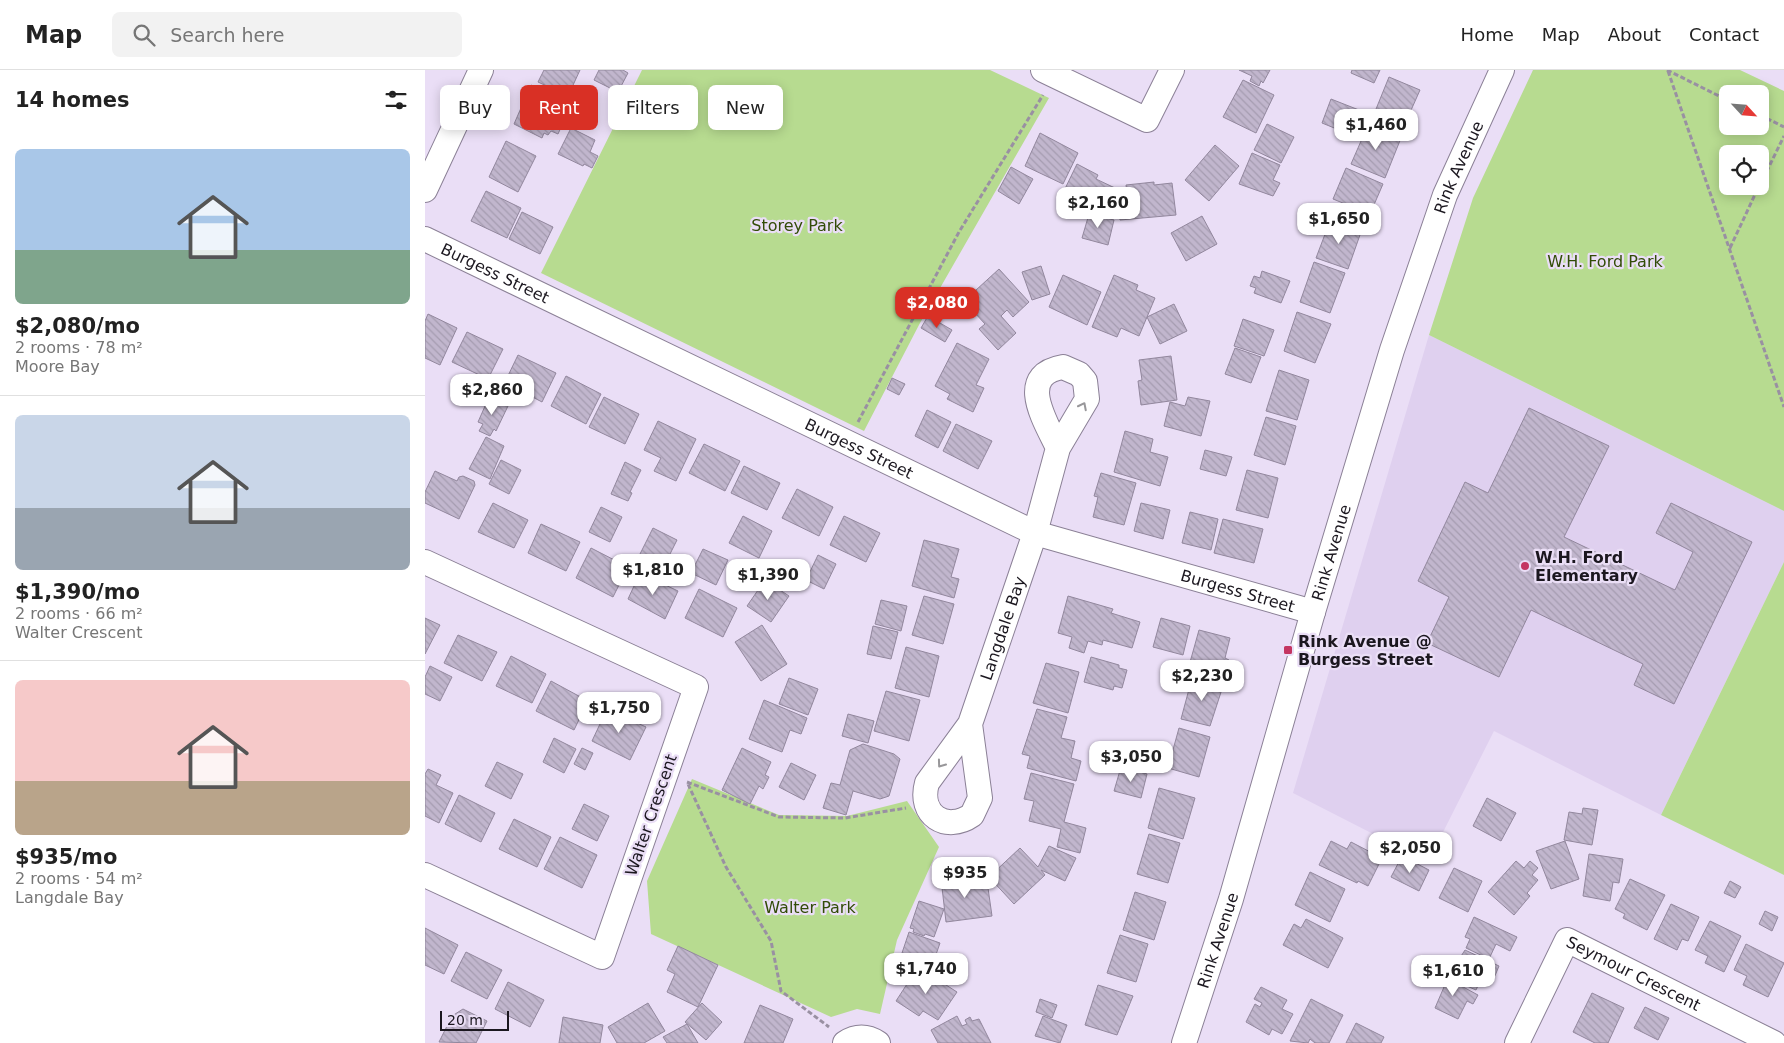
<!DOCTYPE html>
<html lang="en">
<head>
<meta charset="utf-8">
<style>
	:root { --surface:#fff; --page:#f2f2f2; --text:#222; --muted:#767676; --line:#e0e0e0; --accent:#d93025 }
	body { margin:0; font-family:"DejaVu Sans",sans-serif; background:var(--page); color:var(--text); height:100vh; display:flex; flex-direction:column; font-size:19px; white-space:nowrap }
	* { box-sizing:border-box; margin:0 }
	p { font-size:16px; color:var(--muted) }
	.icon { flex:none; width:28px; height:28px; fill:none; stroke:currentColor; stroke-width:2; stroke-linecap:round; stroke-linejoin:round }
	.map { position:relative; flex:1; overflow:hidden }
	.panel { display:flex; flex-direction:column; background:var(--surface); width:425px }
	.panel>* { flex:none }
	.guide { position:absolute; left:15px; top:15px; width:475px; height:45px; display:flex; gap:10px }
	.needle { width:32px; rotate:116deg }
	.fabs { position:absolute; left:1294px; top:15px; display:grid; gap:10px }
	.fabs a { display:grid; place-items:center; width:50px; height:50px; border-radius:8px; background:var(--surface); box-shadow:0 2px 12px #0003; font-size:25px }
	.scale { position:absolute; left:15px; bottom:12px; width:69px; box-sizing:border-box; padding-left:5px; border:2px solid #1b171f; border-top:0; font-size:14px; line-height:18px; white-space:nowrap; color:#1b171f; -webkit-text-stroke:4px #eadef6; paint-order:stroke }
	.price { position:absolute; translate:-50% -42px; padding:0 11px; border-radius:10px; background:#fff; color:#222; font-size:16px; line-height:32px; filter:drop-shadow(0 1px 2px #0008) }
	.price::after { content:''; position:absolute; left:50%; top:30px; width:15px; height:11px; margin-left:-8px; background:inherit; clip-path:polygon(0 0,100% 0,50% 100%) }
	.price.current { background:var(--accent); color:#fff }
	ul { padding:0; list-style:none }
	li { display:grid; align-content:center; gap:10px; height:265px; padding:0 15px }
	li+li { border-top:1px solid var(--line) }
	li span { display:grid; place-items:center; height:155px; border-radius:8px; color:#555 }
	li>.icon { margin-inline-start:auto }
	span .icon { width:90px; height:90px; fill:#fffc; stroke-width:1 }
	li b { font-size:21px }
	h2 { display:flex; justify-content:space-between; align-items:center; height:60px; padding:0 15px; font-size:21px }
	.pill { padding:0 18px; border-radius:8px; background:var(--surface); box-shadow:0 2px 12px #0003; font-size:18px; line-height:45px }
	.pill.current { background:var(--accent); color:#fff }
	header { display:flex; align-items:center; gap:30px; box-sizing:border-box; height:70px; padding:0 25px; background:var(--surface); border-bottom:1px solid var(--line) }
	header strong { font-size:24px }
	nav { display:flex; gap:28px; margin-inline-start:auto; font-size:18px }
	.search { width:350px; height:45px; background:var(--page); display:flex; align-items:center; gap:12px; box-sizing:border-box; padding:0 18px; border-radius:8px; color:var(--muted); font-size:19px }
	main { display:flex; flex:1; min-height:0 }
	.map>svg:first-child { display:block }
	.built { fill:#dfd0ef }
	.park { fill:#b7db90; fill-rule:evenodd }
	.building { fill:url(#building-back-hatch); stroke:#92879d }
	.lines { fill:none; stroke-linecap:round; stroke-linejoin:round }
	.minor-casing { stroke:#8b8096; stroke-width:26 }
	.path { stroke:#9990a2; stroke-width:3; stroke-dasharray:5 2.5; stroke-linecap:butt }
	.minor { stroke:#fff; stroke-width:24 }
	.oneway { stroke:#98979a }
	.poi-dot { fill:#c43561; stroke:#eadef6; stroke-width:2 }
	.labels { text-anchor:middle; dominant-baseline:central; stroke-width:4.5; stroke-linejoin:round; paint-order:stroke }
	.street-label { font-size:16px; fill:#1b171f; stroke:#eadef6 }
	.park-label { font-size:16px; fill:#324c07; stroke:#eadef6 }
	.poi-label { font-size:16px; font-weight:bold; fill:#1b171f; stroke:#eadef6; text-anchor:start }
</style>
</head>
<body>
<header>
<strong>Map</strong>
<div class="search"><svg class="icon" aria-label="search" viewBox="0 0 24 24"><circle cx="10" cy="10" r="6"/><path d="M15 15l6 6"/></svg>Search here</div>
<nav><a>Home</a><a>Map</a><a>About</a><a>Contact</a></nav>
</header>
<main>
<section class="panel">
<h2>14 homes<svg class="icon" aria-label="filters" viewBox="0 0 24 24"><path d="M4 7h16M4 17h16"/><circle cx="9" cy="7" r="2"/><circle cx="15" cy="17" r="2"/></svg></h2>
<ul>
<li><span style="background:linear-gradient(#a9c7e8 65%,#7fa58c 0)"><svg class="icon" aria-label="home" viewBox="0 0 24 24"><path d="M3 11l9-7 9 7M6 9v11h12V9"/></svg></span><div><b>$2,080/mo</b><p>2 rooms · 78 m²</p><p>Moore Bay</p></div></li>
<li><span style="background:linear-gradient(#c9d6e8 60%,#9aa5b1 0)"><svg class="icon" aria-label="home" viewBox="0 0 24 24"><path d="M3 11l9-7 9 7M6 9v11h12V9"/></svg></span><div><b>$1,390/mo</b><p>2 rooms · 66 m²</p><p>Walter Crescent</p></div></li>
<li><span style="background:linear-gradient(#f6c9c9 65%,#b9a48a 0)"><svg class="icon" aria-label="home" viewBox="0 0 24 24"><path d="M3 11l9-7 9 7M6 9v11h12V9"/></svg></span><div><b>$935/mo</b><p>2 rooms · 54 m²</p><p>Langdale Bay</p></div></li>
</ul>
</section>
<div class="map">
<svg width="1359" height="973" viewBox="0 0 1359 973">
	<defs>
		<pattern id="building-back-hatch" width="6" height="6" patternUnits="userSpaceOnUse" patternTransform="scale(1.25)"><rect width="6" height="6" fill="#c1b6cd"/><path d="M-1 5l2 2M0 0l6 6M5-1l2 2" fill="none" stroke="#a59cb0"/></pattern>
	</defs>
	<rect width="100%" height="100%" fill="#eadef6"/>
	<path class="built" d="M1004 265 1359 441V492L1236 745 1069 661 1003 792 868 723Z"/>
	<path class="park" d="M217 0H565L624 28 495 253 439 361 116 203Z
		M1108 0H1315L1359 21V441L1004 265 1048 128ZM1302 24H1335V56H1302ZM1302 84H1335V116H1302Z
		M1359 492V805L1236 745Z
		M267 709 354 745 422 746 482 731 514 777 472 870 455 944 432 939 406 947 226 864 222 811Z"/>
	<path class="building" d="M119 0H155L143 26 113 12Z
		M174 0H198L203 3 193 22 169 10Z
		M814 0H845L838 13 836 11 834 16 825 11 827 6Z
		M927 0H955L949 13 926 3Z
		M964 7 995 20 979 56 949 44Z
		M818 10 849 25 831 63 798 47Z
		M106 15 135 30 127 48 138 53 133 64 126 61 123 65 119 63 117 68 89 54Z
		M906 29 934 40 924 64 897 53Z
		M842 54 869 67 856 93 829 80Z
		M943 55 976 68 960 108 926 94Z
		M146 58 170 70 165 82 173 86 167 98 159 94 158 96 133 84Z
		M615 63 653 83 638 114 600 96Z
		M81 71 111 86 93 122 64 107Z
		M790 75 814 96 784 131 760 110Z
		M827 83 855 95 848 110 855 113 848 126 814 114Z
		M652 94 673 105 671 109 690 118 676 147 636 127Z
		M586 97 608 109 594 134 573 121Z
		M921 98 958 114 945 144 908 129Z
		M729 112V115L747 113 751 145 695 150 694 140 704 138 701 115Z
		M61 121 96 138 82 168 46 151Z
		M97 142 128 157 115 184 84 169Z
		M664 144 689 150 683 175 657 168Z
		M777 146 792 174 761 191 746 163Z
		M905 151 936 162 923 199 891 188Z
		M889 192 920 203 905 243 875 232Z
		M616 196 625 224 607 230 597 202Z
		M574 199 604 232 588 247 582 240 576 246 591 263 573 280 554 259 560 254 539 231Z
		M837 201 865 211 856 233 829 223 831 218 825 216 829 206 835 208Z
		M638 205 676 222 662 255 624 237Z
		M689 205 713 215 711 220 730 228 714 266 696 258 692 267 667 257Z
		M749 234 762 261 735 274 722 247Z
		M872 242 906 254 890 293 859 281Z
		M3 244 32 258 15 295 0 288V251Z
		M503 246 527 260 520 272 496 258Z
		M818 249 849 260 839 286 809 276Z
		M42 262 78 279 63 309 27 292Z
		M532 273 564 289 551 315 559 318 548 342 522 329 525 324 510 316Z
		M810 278 836 287 826 313 800 304Z
		M93 285 131 303 117 332 98 322 93 334 77 326 82 315 79 314Z
		M746 286 752 330 716 335 713 311 717 310 714 290Z
		M854 300 884 310 872 350 841 341Z
		M141 306 176 324 161 354 126 336Z
		M467 308 480 314 474 325 462 319Z
		M64 327 83 336 71 361 69 359 65 366 54 361 58 354 53 352Z
		M179 327 214 344 200 374 164 357Z
		M763 327 785 331 776 366 739 356 745 332 760 336Z
		M1104 338 1184 376 1139 467 1250 520 1268 482 1231 463 1246 433 1327 472 1249 634 1209 615 1218 594 1106 540 1074 607 1002 573 1024 527 993 511 1040 412 1063 423Z
		M502 340 526 352 513 378 490 366Z
		M841 347 871 356 860 395 829 385Z
		M233 351 271 369 251 411 229 401 236 388 219 380Z
		M531 354 567 371 553 399 518 381Z
		M700 361 728 369 725 382 743 387 735 416 689 402Z
		M61 367 79 376 65 409 44 399Z
		M279 374 315 391 300 421 264 403Z
		M780 380 807 387 801 406 775 399Z
		M76 390 96 400 84 424 64 414Z
		M200 392 216 400 205 422 207 423 203 431 186 424Z
		M319 396 355 413 342 440 306 423Z
		M822 400 853 408 843 448 811 440Z
		M10 401 32 411 34 407 38 406 49 411 50 415 34 449 0 433V422Z
		M676 403 711 413 699 455 668 447 673 427 669 426Z
		M372 419 408 437 394 466 357 448Z
		M68 433 103 450 89 478 53 462Z
		M716 433 745 440 738 469 709 461Z
		M176 437 197 447 185 472 164 462Z
		M765 442 793 449 786 480 757 473Z
		M318 446 347 461 334 488 304 473Z
		M419 446 455 463 441 492 405 475Z
		M798 449 838 459 829 493 789 483Z
		M116 454 155 472 141 501 103 483Z
		M228 458 252 470 238 498 214 486Z
		M499 470 534 479 526 507 534 509 529 528 487 516Z
		M166 478 203 497 188 527 151 508Z
		M278 479 303 490 291 515 266 503Z
		M393 485 411 494 399 519 381 510Z
		M215 503 253 521 240 549 203 529Z
		M340 510 364 526 346 552 322 536Z
		M274 519 312 538 298 567 260 548Z
		M499 526 529 534 518 574 487 565Z
		M643 526 688 539 686 543 715 552 707 578 678 570 677 575 663 571 659 583 644 578 647 567 633 563Z
		M456 530 482 536 476 561 450 554Z
		M0 548 15 555 0 584Z
		M736 548 765 556 758 585 728 577Z
		M337 555 362 594 336 611 310 572Z
		M448 556 473 562 466 589 442 584Z
		M774 560 805 568 800 588 804 590 798 612 762 603Z
		M33 565 72 582 57 611 19 593Z
		M481 577 514 586 504 627 470 618Z
		M86 586 121 604 107 633 71 616Z
		M666 587 694 595V598L702 600 697 618 689 616 688 620 659 612Z
		M621 593 654 602 643 643 608 633Z
		M5 596 27 607 15 631 0 624V607Z
		M364 608 393 619 383 645 354 634Z
		M767 608 798 616 785 656 756 649Z
		M126 611 163 631 149 660 111 641Z
		M461 621 495 630 484 671 449 661Z
		M339 630 382 648 376 664 365 660 357 682 324 669Z
		M182 639 221 657 205 690 167 671Z
		M612 639 642 647 636 668 650 671 646 688 656 691 651 711 602 698 605 686 597 684Z
		M423 644 449 651 443 673 417 666Z
		M754 658 785 667 774 707 743 698Z
		M129 668 151 679 139 703 118 692Z
		M438 674 469 684 475 689 464 726 455 729 428 721 421 745 398 738 406 713 415 715 425 680Z
		M157 678 168 683 160 700 149 694Z
		M317 678 346 692 340 705 344 707 338 719 334 716 325 734 297 720Z
		M72 692 98 704 86 729 60 716Z
		M366 693 391 705 379 730 354 717Z
		M696 697 722 704 716 728 689 721Z
		M3 699 16 705 11 715 28 723 14 753 0 746V704Z
		M606 703 649 714 639 752 661 758 655 783 632 777 636 759 604 751 609 731 599 729Z
		M734 718 770 728 758 769 723 758Z
		M34 725 70 743 56 772 20 754Z
		M1062 728 1091 743 1076 771 1048 756Z
		M159 734 184 746 172 771 147 759Z
		M1158 738 1173 740 1167 775 1139 770 1144 742 1157 744Z
		M89 749 126 767 112 797 74 779Z
		M724 764 755 773 743 813 712 804Z
		M135 767 172 785 157 818 119 799Z
		M906 771 922 779 926 772 957 788 943 816 933 811 932 813 894 795Z
		M1140 771 1154 809 1126 819 1111 781Z
		M624 776 651 788 640 811 616 800 620 805 589 834 564 807 595 778 613 797Z
		M1164 784 1198 789 1194 813 1188 812 1185 831 1158 826Z
		M977 786 1004 800 994 821 966 807Z
		M1091 791 1099 798 1105 791 1113 798 1107 805 1113 810 1102 823 1105 826 1089 845 1063 822Z
		M1029 798 1057 811 1043 842 1014 828Z
		M885 802 920 819 905 852 870 835Z
		M542 806 543 813 562 811 567 846 521 852 516 809Z
		M1205 809 1240 825 1222 860 1198 848 1200 844 1190 839Z
		M1305 811 1316 817 1310 828 1299 823Z
		M710 822 741 832 729 870 698 860Z
		M494 831 519 839 509 867 500 864 499 866 488 862 489 859 485 858Z
		M1246 834 1274 847 1263 871 1257 869 1252 880 1229 869Z
		M1340 841 1353 847 1347 861 1334 854Z
		M1049 847 1092 867 1085 881 1071 874 1064 889 1041 878 1045 869 1040 867Z
		M881 849 918 868 903 898 858 875 869 854 876 858Z
		M1285 851 1316 866 1299 902 1280 893 1283 886 1270 880Z
		M0 858 33 875 19 904 0 895Z
		M484 862 515 873 506 899 475 889Z
		M695 865 723 874 711 912 682 903Z
		M1321 874 1359 893 1343 927 1318 915 1322 906 1309 900Z
		M253 876 293 895 273 937 242 922 250 904 242 900Z
		M1040 880 1074 896 1069 908 1059 903 1051 920 1028 910 1034 895 1031 894Z
		M41 882 77 900 62 929 26 911Z
		M493 897 532 922 513 950 498 941 494 946 471 931Z
		M1014 904 1053 925 1048 934 1042 931 1033 949 1010 938 1019 917 1009 912Z
		M83 912 119 930 105 957 70 939Z
		M673 915 708 926 692 965 660 955Z
		M836 917 862 930 857 939 868 944 857 964 847 959 844 965 821 952 830 934 835 937 837 933 829 929Z
		M1167 923 1199 938 1183 973H1170L1148 962Z
		M615 929 632 935 627 948 611 942Z
		M886 929 918 945 904 973H890L885 969 883 973 865 971Z
		M223 933 240 961 219 973H192L183 957Z
		M277 933 297 952 281 970 260 952Z
		M335 935 368 949 358 973H319Z
		M1220 937 1244 948 1233 970 1209 958Z
		M38 939 62 951 51 973 14 972 27 946Z
		M532 946 537 956 542 954 540 950 545 947 547 951 554 949 566 973H513L506 960Z
		M618 946 642 955 635 973 610 966Z
		M138 947 178 955 175 973H134Z
		M931 953 959 967 956 973H921Z
		M262 954 273 973H242L238 967Z"/>
	<g class="lines">
		<defs>
			<g id="minor">
				<path d="M618 0 722 50 747 0"/>
				<path d="M0 120 56 0"/>
				<path id="s1" d="M0 169 610 463 888 542"/>
				<path d="M0 492 271 617 177 887 0 805"/>
				<path id="s2" d="M545 654 555 728 547 745C521 763 493 745 502 713L545 654 610 463 633 378 662 329 660 311 654 304 638 297C590 305 621 352 633 378"/>
				<path d="M420 973C431 966 442 966 453 973"/>
				<path id="s3" d="M759 973 806 829 888 542 967 280 1020 125 1077 0"/>
				<path id="s4" d="M1092 973 1142 870 1349 973"/>
			</g>
		</defs>
		<use href="#minor" class="minor-casing"/>
		<path class="path" d="M1242 0 1302 30
			M1243 1 1359 337
			M1335 45 1359 57
			M1335 115 1359 66
			M1305 178 1334 116
			M433 352 534 162 618 25
			M262 712 354 747 420 748 481 738
			M263 714 301 797 346 871 356 921 404 957"/>
		<use href="#minor" class="minor"/>
	</g>
	<defs><path id="oneway-chevron" d="M-2-3.5L2.5 0L-2 3.5" fill="none" stroke-width="1.6" stroke-linecap="round" stroke-linejoin="round" transform="scale(1.25)"/></defs>
	<g class="oneway">
		<use href="#oneway-chevron" transform="translate(658 336) rotate(-63)"/>
		<use href="#oneway-chevron" transform="translate(516 694) rotate(126)"/>
	</g>
	<g class="poi-dot">
		<circle cx="1100" cy="496" r="5"/>
		<rect x="858" y="575" width="10" height="10" rx="2.5"/>
	</g>
	<g class="labels">
		<g class="street-label">
			<text stroke="none"><textPath href="#s3" startOffset="918">Rink Avenue</textPath></text>
			<text stroke="none"><textPath href="#s1" startOffset="78">Burgess Street</textPath></text>
			<text stroke="none"><textPath href="#s1" startOffset="482">Burgess Street</textPath></text>
			<text stroke="none"><textPath href="#s3" startOffset="512">Rink Avenue</textPath></text>
			<text stroke="none"><textPath href="#s1" startOffset="888">Burgess Street</textPath></text>
			<text stroke="none"><textPath href="#s2" startOffset="344">Langdale Bay</textPath></text>
			<text transform="translate(226 745) rotate(-71)">Walter Crescent</text>
			<text stroke="none"><textPath href="#s3" startOffset="108">Rink Avenue</textPath></text>
			<text stroke="none"><textPath href="#s4" startOffset="189">Seymour Crescent</textPath></text>
		</g>
		<g class="park-label">
			<text x="372" y="155">Storey Park</text>
			<text x="1180" y="191">W.H. Ford Park</text>
			<text x="385" y="837">Walter Park</text>
		</g>
		<g class="poi-label">
			<text x="1110" y="487">W.H. Ford<tspan x="1110" dy="18">Elementary</tspan></text>
			<text x="873" y="571">Rink Avenue @<tspan x="873" dy="18">Burgess Street</tspan></text>
		</g>
	</g>
</svg>
<div class="fabs">
<a><svg class="needle" viewBox="-14 -14 28 28"><path d="M0-13l5 13h-10z" fill="#e53935"/><path d="M0 13l5-13h-10z" fill="#767676"/></svg></a>
<a><svg class="icon" aria-label="locate" viewBox="0 0 24 24"><circle cx="12" cy="12" r="6"/><path d="M12 2v4M12 18v4M2 12h4M18 12h4"/></svg></a>
</div>
<div class="scale">20 m</div>
<b class="price" style="left:951px;top:81px">$1,460</b>
<b class="price" style="left:673px;top:159px">$2,160</b>
<b class="price" style="left:914px;top:175px">$1,650</b>
<b class="price current" style="left:512px;top:259px">$2,080</b>
<b class="price" style="left:67px;top:346px">$2,860</b>
<b class="price" style="left:228px;top:526px">$1,810</b>
<b class="price" style="left:343px;top:531px">$1,390</b>
<b class="price" style="left:777px;top:632px">$2,230</b>
<b class="price" style="left:194px;top:664px">$1,750</b>
<b class="price" style="left:706px;top:713px">$3,050</b>
<b class="price" style="left:985px;top:804px">$2,050</b>
<b class="price" style="left:540px;top:829px">$935</b>
<b class="price" style="left:501px;top:925px">$1,740</b>
<b class="price" style="left:1028px;top:927px">$1,610</b>
<div class="guide">
<a class="pill">Buy</a>
<a class="pill current">Rent</a>
<a class="pill">Filters</a>
<a class="pill">New</a>
</div>
</div>
</main>
</body>
</html>
